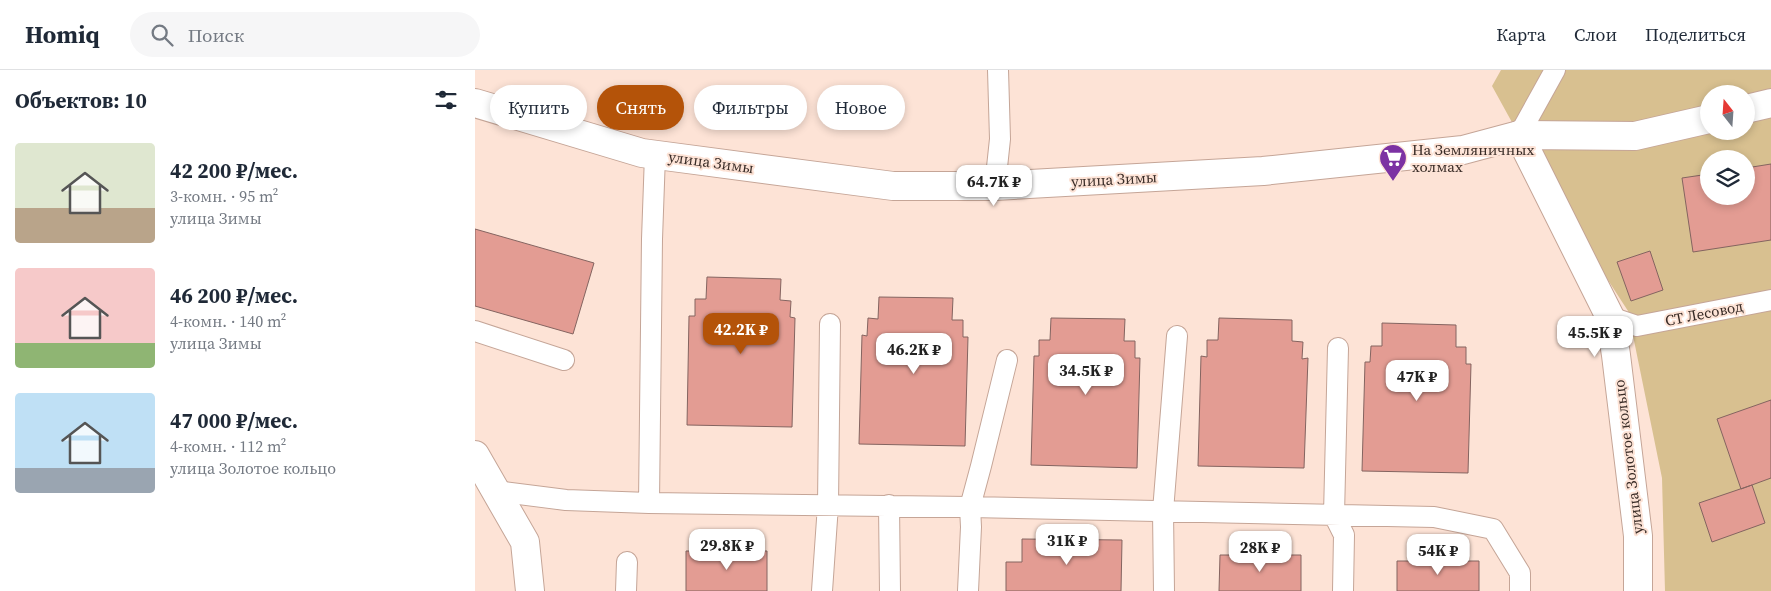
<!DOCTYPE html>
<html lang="ru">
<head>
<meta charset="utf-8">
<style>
	:root { --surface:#fff; --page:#f6f6f7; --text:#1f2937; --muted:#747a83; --line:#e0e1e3; --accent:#b45309 }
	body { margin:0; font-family:"Source Serif 4",serif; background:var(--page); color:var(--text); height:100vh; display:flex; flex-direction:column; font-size:19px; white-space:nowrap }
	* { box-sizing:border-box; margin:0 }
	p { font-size:16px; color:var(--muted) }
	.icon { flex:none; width:28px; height:28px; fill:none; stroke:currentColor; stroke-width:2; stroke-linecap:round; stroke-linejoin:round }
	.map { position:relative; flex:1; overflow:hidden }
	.panel { display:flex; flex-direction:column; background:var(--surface); width:475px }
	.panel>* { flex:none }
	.banner { position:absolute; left:15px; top:15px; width:475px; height:45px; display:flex; gap:10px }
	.needle { width:32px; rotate:343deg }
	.fabs { position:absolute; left:1225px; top:15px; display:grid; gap:10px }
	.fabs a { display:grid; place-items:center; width:55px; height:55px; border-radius:50%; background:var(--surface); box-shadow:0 2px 8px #0003; font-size:25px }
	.price { position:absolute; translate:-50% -42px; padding:0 11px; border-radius:10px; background:#fff; color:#222; font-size:16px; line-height:32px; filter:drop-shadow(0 1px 2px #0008) }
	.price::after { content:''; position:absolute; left:50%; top:30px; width:15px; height:11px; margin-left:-8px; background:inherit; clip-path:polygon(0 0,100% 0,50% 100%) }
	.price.selected { background:var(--accent); color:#fff }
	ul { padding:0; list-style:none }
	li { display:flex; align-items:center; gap:15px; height:125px; padding:0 15px }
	li span { display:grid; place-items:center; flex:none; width:140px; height:100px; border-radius:5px; color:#555 }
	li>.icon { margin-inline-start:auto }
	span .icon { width:60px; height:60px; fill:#fffc; stroke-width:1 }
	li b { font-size:21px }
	h2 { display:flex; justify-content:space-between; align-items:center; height:60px; padding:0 15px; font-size:21px }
	.chip { padding:0 18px; border-radius:22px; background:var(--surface); box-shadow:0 2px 8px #0003; font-size:18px; line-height:45px }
	.chip.selected { background:var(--accent); color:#fff }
	header { display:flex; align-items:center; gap:30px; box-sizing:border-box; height:70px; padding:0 25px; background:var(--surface); border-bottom:1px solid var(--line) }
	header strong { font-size:24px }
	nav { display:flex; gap:28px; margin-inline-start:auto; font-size:18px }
	.search { width:350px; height:45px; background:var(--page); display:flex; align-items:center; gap:12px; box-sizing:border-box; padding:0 18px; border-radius:28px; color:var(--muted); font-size:19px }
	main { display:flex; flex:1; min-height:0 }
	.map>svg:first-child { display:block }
	.green { fill:#d8c090; fill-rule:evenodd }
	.building { fill:#e39c93; stroke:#846460 }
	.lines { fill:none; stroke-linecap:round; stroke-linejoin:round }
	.service-casing { stroke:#c5a597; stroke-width:22 }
	.minor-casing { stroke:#c5a597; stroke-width:30 }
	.tertiary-casing { stroke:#c5a597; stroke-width:30 }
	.service { stroke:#fff; stroke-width:20 }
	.minor { stroke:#fff; stroke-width:28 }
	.tertiary { stroke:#fff; stroke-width:28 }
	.labels { text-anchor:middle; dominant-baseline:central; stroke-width:4; stroke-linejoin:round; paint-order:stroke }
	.poi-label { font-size:15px; fill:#382b26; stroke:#fde3d6; text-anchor:start }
	.street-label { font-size:15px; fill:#382b26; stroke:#fde3d6 }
</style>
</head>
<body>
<header>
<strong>Homiq</strong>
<div class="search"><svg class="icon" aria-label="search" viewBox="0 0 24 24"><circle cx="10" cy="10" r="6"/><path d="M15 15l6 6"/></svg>Поиск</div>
<nav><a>Карта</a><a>Слои</a><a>Поделиться</a></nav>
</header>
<main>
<section class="panel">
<h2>Объектов: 10<svg class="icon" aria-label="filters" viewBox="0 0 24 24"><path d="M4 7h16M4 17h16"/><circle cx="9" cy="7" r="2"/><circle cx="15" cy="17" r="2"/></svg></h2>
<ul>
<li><span style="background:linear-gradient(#dfe7d0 65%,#b9a48a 0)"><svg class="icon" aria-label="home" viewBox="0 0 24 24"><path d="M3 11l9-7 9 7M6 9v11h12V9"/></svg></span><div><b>42 200 ₽/мес.</b><p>3-комн. · 95 m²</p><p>улица Зимы</p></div></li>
<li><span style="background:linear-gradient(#f6c9c9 75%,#8fb573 0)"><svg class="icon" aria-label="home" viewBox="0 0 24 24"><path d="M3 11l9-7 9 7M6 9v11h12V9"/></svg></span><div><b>46 200 ₽/мес.</b><p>4-комн. · 140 m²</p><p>улица Зимы</p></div></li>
<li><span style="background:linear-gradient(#bfe0f5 75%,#9aa5b1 0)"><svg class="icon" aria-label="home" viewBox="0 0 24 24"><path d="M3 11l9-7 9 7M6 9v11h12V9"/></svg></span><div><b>47 000 ₽/мес.</b><p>4-комн. · 112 m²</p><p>улица Золотое кольцо</p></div></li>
</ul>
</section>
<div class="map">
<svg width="1296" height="521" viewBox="0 0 1296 521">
	<rect width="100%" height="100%" fill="#fde3d6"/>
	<path class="green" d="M1026 0H1296V521H1190L1187 408 1153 241 1072 116 1017 16ZM1234 24H1271V61H1234ZM1234 89H1271V126H1234Z"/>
	<path class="building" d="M1296 94V170L1218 182 1207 108 1234 104V126H1271V98Z
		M0 159 119 193 98 264 0 236Z
		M1175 181 1188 220 1156 231 1142 192Z
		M232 207 306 209 305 230 316 231 315 247 320 248 317 357 212 355 214 246H220V229H231Z
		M404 227 478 228 477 250H488V267H493L490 376 384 374 387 265 392 266 393 248 403 249Z
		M576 248 650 249 649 271H660V288H665L662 398 556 395 559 286H564V270H575Z
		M744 248 817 250V271L828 272 827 289 833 288 829 398 723 396 726 286 732 287V270H743Z
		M907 253 981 255V277H991V294H996L993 403 887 401 890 292H895L896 276H907Z
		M1296 330V408L1266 419 1242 349Z
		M1277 415 1290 453 1237 472 1224 433Z
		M547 469 647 470 646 521H531V492H547Z
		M211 481H292V521H211Z
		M745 485H826V521H744Z
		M922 491H1004V521H922Z"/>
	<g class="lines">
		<defs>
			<path id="service" d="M1044 65 1080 0
				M520 116 525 69 523 0
				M1135 247 1162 256 1296 230
				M0 261 89 290
				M863 278 859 445 869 465 868 521
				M21 421 91 430 174 433 495 437 959 447 1018 459 1045 503V521
				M174 433 177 169 180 85
				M414 435 415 521
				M151 521 152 492
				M347 521 353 435 355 254
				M493 521 496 457 495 437 506 396 532 290
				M689 521 688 441 702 266"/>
			<path id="minor" d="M1271 39 1296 33
				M0 385 50 472 55 521
				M1163 521V466L1141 285 1135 247 1044 65 1160 66 1234 49"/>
			<path id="tertiary" d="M0 33 167 83 418 116H520L788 101 988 80 1044 65"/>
		</defs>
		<use href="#service" class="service-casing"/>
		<use href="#minor" class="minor-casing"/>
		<use href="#tertiary" class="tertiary-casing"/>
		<use href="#service" class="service"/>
		<use href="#minor" class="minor"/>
		<use href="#tertiary" class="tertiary"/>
	</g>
	<defs>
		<symbol id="supermarket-pin" viewBox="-11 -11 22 30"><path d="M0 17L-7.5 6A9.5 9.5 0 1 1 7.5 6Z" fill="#7c32a3" stroke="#fde3d6"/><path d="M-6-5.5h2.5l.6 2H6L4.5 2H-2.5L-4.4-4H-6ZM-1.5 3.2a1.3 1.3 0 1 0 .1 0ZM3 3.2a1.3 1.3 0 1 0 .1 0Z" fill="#fff"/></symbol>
	</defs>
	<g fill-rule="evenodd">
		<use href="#supermarket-pin" x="902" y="72" width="32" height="43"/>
	</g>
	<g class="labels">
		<g class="poi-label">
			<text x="937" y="79">На Земляничных<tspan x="937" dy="17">холмах</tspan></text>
		</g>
		<g class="street-label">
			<text transform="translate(236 92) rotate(8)">улица Зимы</text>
			<text transform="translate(639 109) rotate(-3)">улица Зимы</text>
			<text transform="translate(1229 243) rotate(-11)">СТ Лесовод</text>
			<text transform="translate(1153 387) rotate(-97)">улица Золотое кольцо</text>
		</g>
	</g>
</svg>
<div class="fabs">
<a><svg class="needle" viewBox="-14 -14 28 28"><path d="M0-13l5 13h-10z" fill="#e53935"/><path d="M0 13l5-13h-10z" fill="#747a83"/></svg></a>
<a><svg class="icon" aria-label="layers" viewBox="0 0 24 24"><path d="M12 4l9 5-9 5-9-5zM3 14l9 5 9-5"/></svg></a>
</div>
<b class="price" style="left:519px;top:137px">64.7K ₽</b>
<b class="price selected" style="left:266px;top:285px">42.2K ₽</b>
<b class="price" style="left:1120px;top:288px">45.5K ₽</b>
<b class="price" style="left:439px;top:305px">46.2K ₽</b>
<b class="price" style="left:611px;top:326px">34.5K ₽</b>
<b class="price" style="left:942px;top:332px">47K ₽</b>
<b class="price" style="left:592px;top:496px">31K ₽</b>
<b class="price" style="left:252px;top:501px">29.8K ₽</b>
<b class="price" style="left:785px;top:503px">28K ₽</b>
<b class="price" style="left:963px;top:506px">54K ₽</b>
<div class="banner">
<a class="chip">Купить</a>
<a class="chip selected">Снять</a>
<a class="chip">Фильтры</a>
<a class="chip">Новое</a>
</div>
</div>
</main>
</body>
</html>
